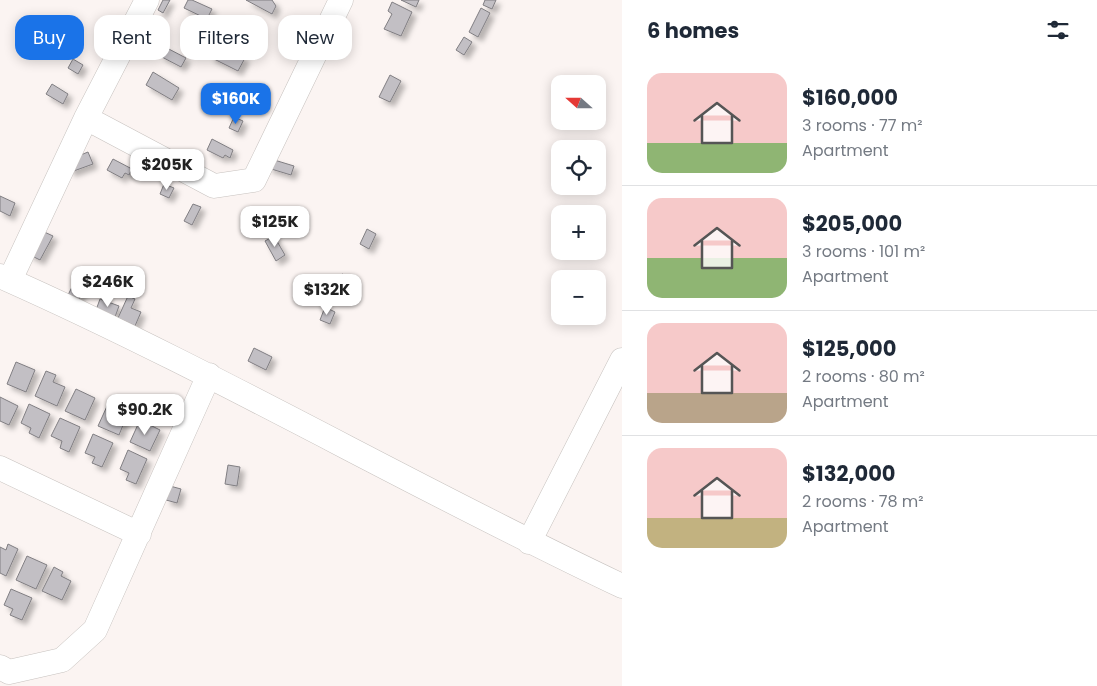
<!DOCTYPE html>
<html lang="en">
<head>
<meta charset="utf-8">
<style>
	:root { --surface:#fff; --page:#f2f2f3; --text:#1f2937; --muted:#747a83; --line:#e0e1e3; --accent:#1a73e8 }
	body { margin:0; font-family:Poppins,sans-serif; background:var(--page); color:var(--text); height:100vh; display:flex; flex-direction:column; font-size:19px; white-space:nowrap }
	* { box-sizing:border-box; margin:0 }
	p { font-size:16px; color:var(--muted) }
	.icon { flex:none; width:28px; height:28px; fill:none; stroke:currentColor; stroke-width:2; stroke-linecap:round; stroke-linejoin:round }
	.map { position:relative; flex:1; overflow:hidden }
	.sheet { display:flex; flex-direction:column; background:var(--surface); width:475px }
	.sheet>* { flex:none }
	.guide { position:absolute; left:15px; top:15px; width:475px; height:45px; display:flex; gap:10px }
	.needle { width:32px; rotate:291deg }
	.controls { position:absolute; left:551px; top:75px; display:grid; gap:10px }
	.controls a { display:grid; place-items:center; width:55px; height:55px; border-radius:10px; background:var(--surface); box-shadow:0 2px 12px #0003; font-size:25px }
	.price { position:absolute; translate:-50% -42px; padding:0 11px; border-radius:10px; background:#fff; color:#222; font-size:16px; line-height:32px; filter:drop-shadow(0 1px 2px #0008) }
	.price::after { content:''; position:absolute; left:50%; top:30px; width:15px; height:11px; margin-left:-8px; background:inherit; clip-path:polygon(0 0,100% 0,50% 100%) }
	.price.on { background:var(--accent); color:#fff }
	ul { padding:0; list-style:none }
	li { display:flex; align-items:center; gap:15px; height:125px; padding:0 25px }
	li+li { border-top:1px solid var(--line) }
	li span { display:grid; place-items:center; flex:none; width:140px; height:100px; border-radius:15px; color:#555 }
	li>.icon { margin-inline-start:auto }
	span .icon { width:60px; height:60px; fill:#fffc; stroke-width:1 }
	li b { font-size:21px }
	h2 { display:flex; justify-content:space-between; align-items:center; height:60px; padding:0 25px; font-size:21px }
	.tag { padding:0 18px; border-radius:15px; background:var(--surface); box-shadow:0 2px 12px #0003; font-size:18px; line-height:45px }
	.tag.on { background:var(--accent); color:#fff }
	main { display:flex; flex:1; min-height:0 }
	.map>svg:first-child { display:block }
	.building { fill:#c2bfc4; stroke:#807e82; filter:url(#shadow) }
	.lines { fill:none; stroke-linecap:round; stroke-linejoin:round }
	.minor-casing { stroke:#c7c2bf; stroke-width:25 }
	.minor { stroke:#fff; stroke-width:24 }
</style>
</head>
<body>
<main>
<div class="map">
<svg width="622" height="686" viewBox="0 0 622 686">
	<defs>
		<filter id="shadow"><feDropShadow dx="4.5" dy="4.5" stdDeviation="2.5" flood-color="#0004"/></filter>
	</defs>
	<rect width="100%" height="100%" fill="#fbf4f2"/>
	<path class="building" d="M163 0H170L163 13 158 10Z
		M188 0H192L212 9 207 19 184 8Z
		M246 0H272L276 6 272 14Z
		M401 0H419L416 7Z
		M485 0H496L492 9 483 5Z
		M392 2 412 12 401 36 384 29 392 14 388 11Z
		M481 8 490 13 478 37 469 32Z
		M285 27 295 33 290 41 280 36Z
		M464 37 472 42 464 55 456 50Z
		M217 44 245 58 238 71 210 57Z
		M165 47 186 58 181 67 160 56Z
		M73 59 83 65 78 74 68 68Z
		M153 72 179 88 172 100 146 85Z
		M390 75 401 81 390 102 379 97Z
		M52 84 68 94 63 104 46 94Z
		M234 117 243 121 238 132 229 128Z
		M212 139 233 150 230 158 225 155 223 158 207 150Z
		M88 152 93 164 71 172 66 161Z
		M113 159 132 169 129 175 125 173 122 178 107 170Z
		M271 159 294 166 291 175 268 168Z
		M164 184 174 188 169 198 160 194Z
		M0 196 15 203 10 216 0 211Z
		M193 204 201 207 192 225 184 221Z
		M367 229 376 234 369 249 360 244Z
		M40 230 53 236 40 260 28 254Z
		M274 236 285 255 276 261 265 241Z
		M342 274 351 278 344 293 335 290Z
		M73 285 83 289 78 302 67 297Z
		M128 296 135 299 131 308 141 312 135 326 118 318Z
		M100 299 119 306 115 317 96 310Z
		M325 307 335 312 330 324 320 320Z
		M254 348 272 357 266 370 248 361Z
		M16 362 35 370 26 392 7 384Z
		M46 371 56 375 53 382 65 387 57 406 35 396Z
		M76 389 95 398 85 420 65 411Z
		M0 397 18 406 9 425 0 421Z
		M29 404 50 414 39 438 29 433 31 428 21 423Z
		M108 404 128 413 119 435 98 426Z
		M60 418 80 427 69 452 60 448 62 441 51 436Z
		M140 420 160 430 150 451 130 442Z
		M93 434 113 443 102 467 92 463 95 457 85 453Z
		M128 450 147 459 136 484 126 480 129 473 120 469Z
		M228 465 240 467 237 486 225 484Z
		M170 486 181 489 177 503 166 500Z
		M8 544 18 549 6 576 0 573V547L6 550Z
		M27 556 47 565 36 589 16 580Z
		M54 567 63 572 61 576 71 581 62 600 42 591Z
		M11 589 32 598 22 620 10 615 13 609 4 605Z"/>
	<g class="lines">
		<defs>
			<path id="minor" d="M86 118 214 186 254 180 341 0
				M0 276C212 370 412 487 622 586
				M10 280 86 118 147 0
				M0 468 139 534
				M529 542 622 360
				M0 667 9 672 62 660 95 630 209 375"/>
		</defs>
		<use href="#minor" class="minor-casing"/>
		<use href="#minor" class="minor"/>
	</g>
</svg>
<div class="controls">
<a><svg class="needle" viewBox="-14 -14 28 28"><path d="M0-13l5 13h-10z" fill="#e53935"/><path d="M0 13l5-13h-10z" fill="#747a83"/></svg></a>
<a><svg class="icon" aria-label="locate" viewBox="0 0 24 24"><circle cx="12" cy="12" r="6"/><path d="M12 2v4M12 18v4M2 12h4M18 12h4"/></svg></a>
<a>+</a>
<a>−</a>
</div>
<b class="price on" style="left:236px;top:125px">$160K</b>
<b class="price" style="left:167px;top:191px">$205K</b>
<b class="price" style="left:275px;top:248px">$125K</b>
<b class="price" style="left:108px;top:308px">$246K</b>
<b class="price" style="left:327px;top:316px">$132K</b>
<b class="price" style="left:145px;top:436px">$90.2K</b>
<div class="guide">
<a class="tag on">Buy</a>
<a class="tag">Rent</a>
<a class="tag">Filters</a>
<a class="tag">New</a>
</div>
</div>
<section class="sheet">
<h2>6 homes<svg class="icon" aria-label="filters" viewBox="0 0 24 24"><path d="M4 7h16M4 17h16"/><circle cx="9" cy="7" r="2"/><circle cx="15" cy="17" r="2"/></svg></h2>
<ul>
<li><span style="background:linear-gradient(#f6c9c9 70%,#8fb573 0)"><svg class="icon" aria-label="home" viewBox="0 0 24 24"><path d="M3 11l9-7 9 7M6 9v11h12V9"/></svg></span><div><b>$160,000</b><p>3 rooms · 77 m²</p><p>Apartment</p></div></li>
<li><span style="background:linear-gradient(#f6c9c9 60%,#8fb573 0)"><svg class="icon" aria-label="home" viewBox="0 0 24 24"><path d="M3 11l9-7 9 7M6 9v11h12V9"/></svg></span><div><b>$205,000</b><p>3 rooms · 101 m²</p><p>Apartment</p></div></li>
<li><span style="background:linear-gradient(#f6c9c9 70%,#b9a48a 0)"><svg class="icon" aria-label="home" viewBox="0 0 24 24"><path d="M3 11l9-7 9 7M6 9v11h12V9"/></svg></span><div><b>$125,000</b><p>2 rooms · 80 m²</p><p>Apartment</p></div></li>
<li><span style="background:linear-gradient(#f6c9c9 70%,#c2b280 0)"><svg class="icon" aria-label="home" viewBox="0 0 24 24"><path d="M3 11l9-7 9 7M6 9v11h12V9"/></svg></span><div><b>$132,000</b><p>2 rooms · 78 m²</p><p>Apartment</p></div></li>
</ul>
</section>
</main>
</body>
</html>
